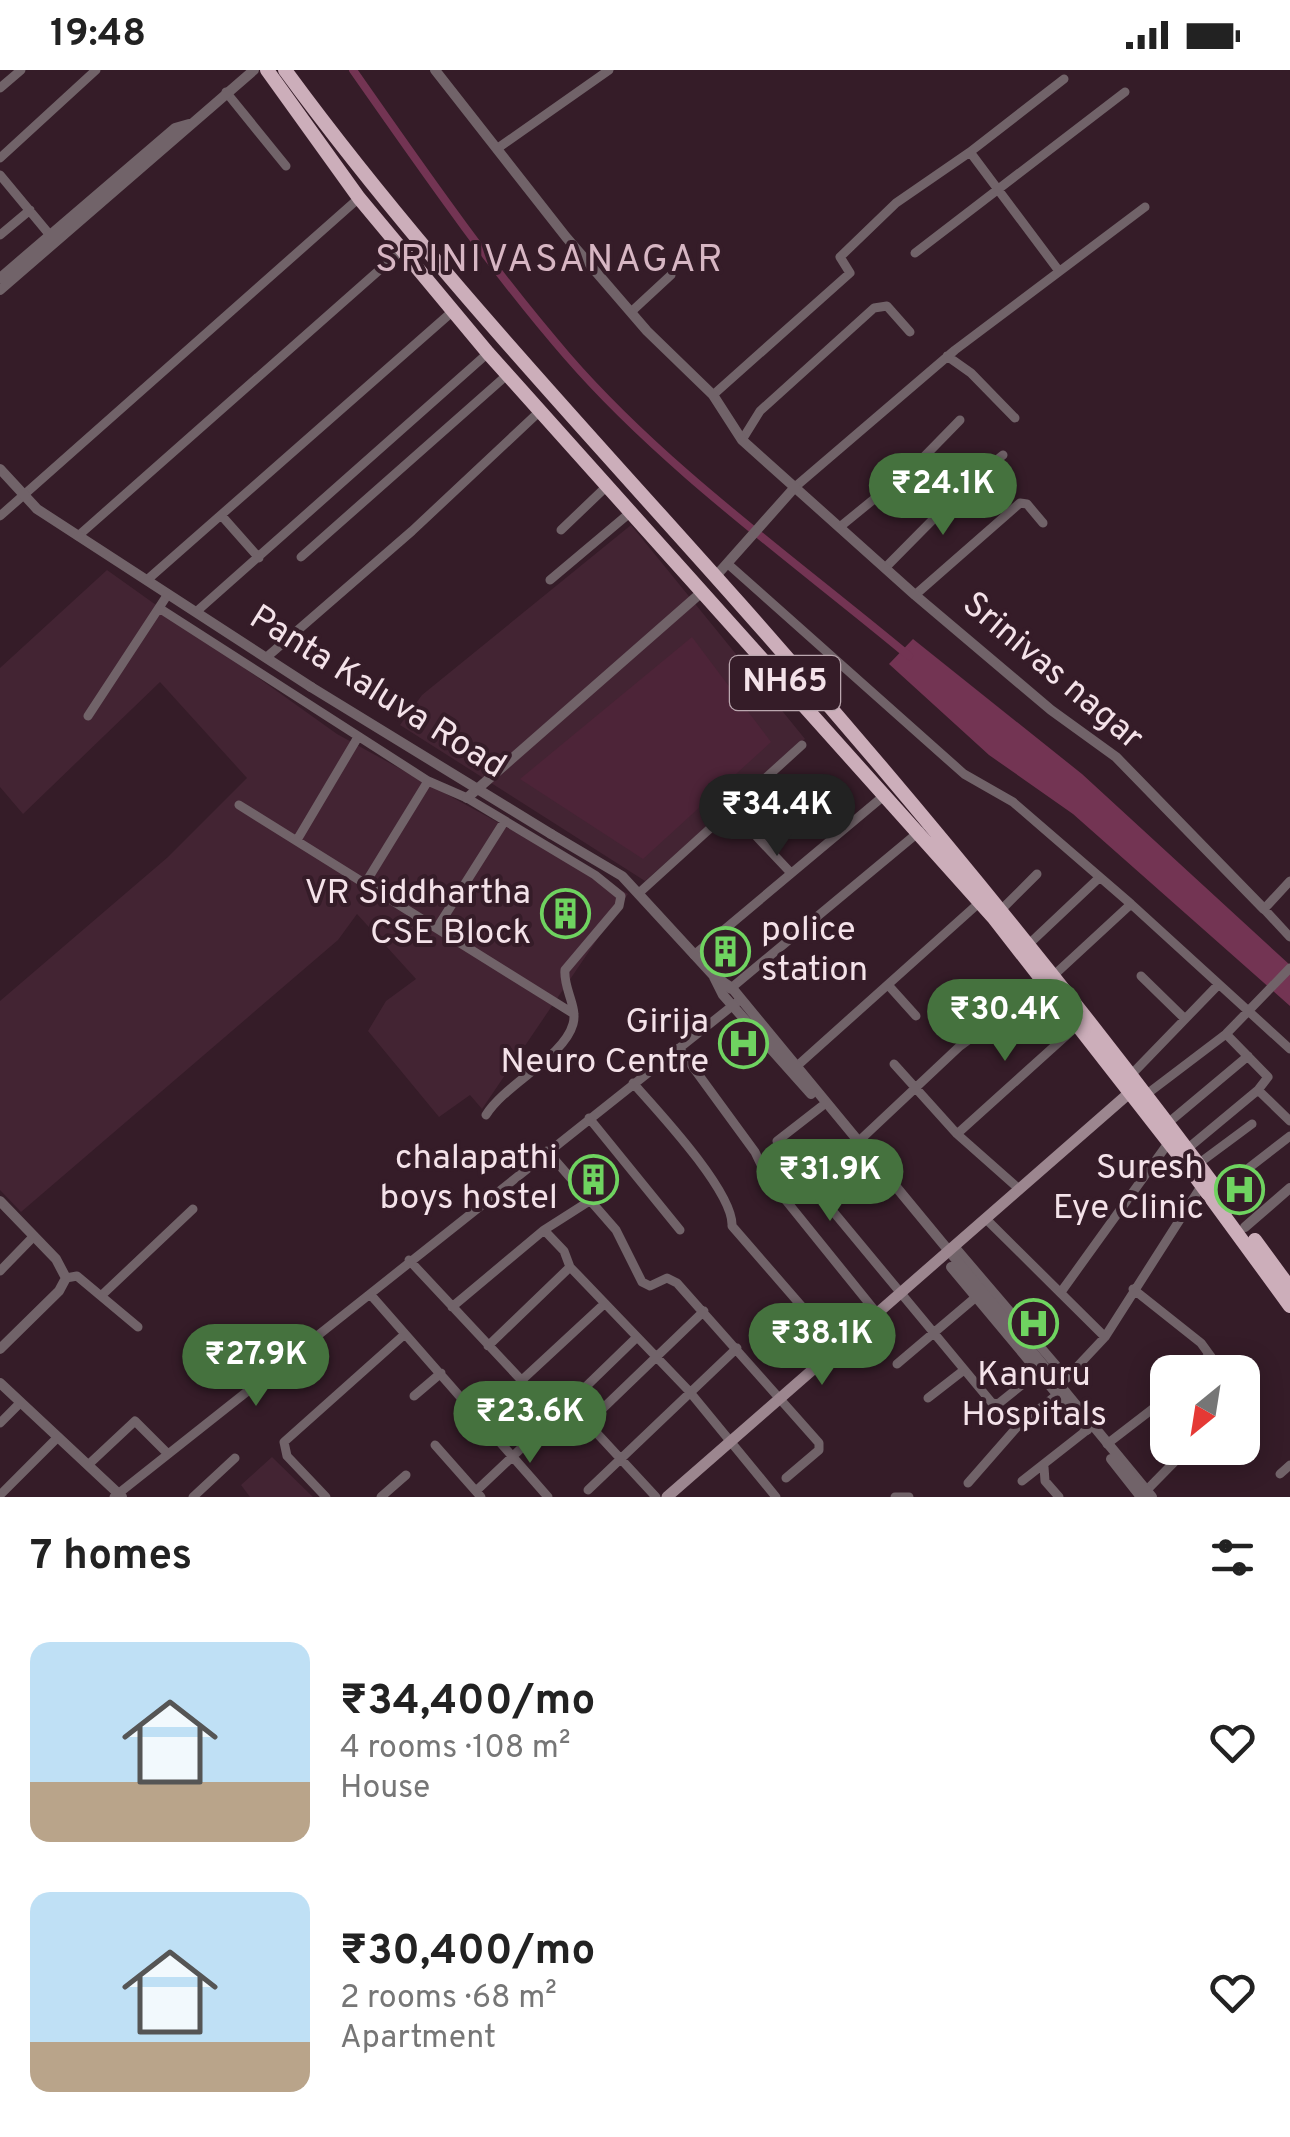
<!DOCTYPE html>
<html lang="en">
<head>
<meta charset="utf-8">
<style>
	:root { --surface:#fff; --page:#f2f2f2; --text:#222; --muted:#767676; --accent:#45723e }
	body { margin:0; font-family:Overpass,sans-serif; background:var(--page); color:var(--text); height:100vh; display:flex; flex-direction:column; font-size:38px; white-space:nowrap }
	* { box-sizing:border-box; margin:0 }
	p { font-size:32px; color:var(--muted) }
	.icon { flex:none; width:55px; height:55px; fill:none; stroke:currentColor; stroke-width:2; stroke-linecap:round; stroke-linejoin:round }
	.map { position:relative; height:1427px; overflow:hidden }
	.side { display:flex; flex-direction:column; background:var(--surface); flex:1 }
	.side>* { flex:none }
	.needle { width:65px; rotate:210deg }
	.controls { position:absolute; left:1150px; top:1285px; display:grid; gap:20px }
	.controls a { display:grid; place-items:center; width:110px; height:110px; border-radius:20px; background:var(--surface); box-shadow:0 5px 25px #0003; font-size:50px }
	.price { position:absolute; translate:-50% -85px; padding:0 22px; border-radius:35px; background:var(--accent); color:#fff; font-size:32px; line-height:65px; filter:drop-shadow(0 2px 5px #0008) }
	.price::after { content:''; position:absolute; left:50%; top:60px; width:30px; height:22px; margin-left:-15px; background:inherit; clip-path:polygon(0 0,100% 0,50% 100%) }
	.price.active { background:#222; color:#fff }
	ul { padding:0; list-style:none }
	li { display:flex; align-items:center; gap:30px; height:250px; padding:0 30px }
	li span { display:grid; place-items:center; flex:none; width:280px; height:200px; border-radius:20px; color:#555 }
	li>.icon { margin-inline-start:auto }
	span .icon { width:120px; height:120px; fill:#fffc; stroke-width:1 }
	li b { font-size:42px }
	h2 { display:flex; justify-content:space-between; align-items:center; height:120px; padding:0 30px; font-size:42px }
	.status { display:flex; justify-content:space-between; align-items:center; height:70px; padding:0 50px; background:var(--surface); direction:ltr }
	.status svg { height:28px; fill:currentColor }
	.map>svg:first-child { display:block }
	.built { fill:#432433 }
	.green { fill:#4d2438 }
	.water { fill:#733453 }
	.lines { fill:none; stroke-linecap:round; stroke-linejoin:round }
	.canal { stroke:#733453; stroke-width:8 }
	.minor { stroke:#716369; stroke-width:9 }
	.tertiary { stroke:#716369; stroke-width:10 }
	.secondary { stroke:#9c868f; stroke-width:11 }
	.trunk { stroke:#ccaeba; stroke-width:14 }
	.tertiary-bridge { stroke:#716369; stroke-width:10 }
	.labels { text-anchor:middle; dominant-baseline:central; stroke-width:8; stroke-linejoin:round; paint-order:stroke }
	.shield { fill:#351c28; stroke:#bba7af; stroke-width:2.5 }
	.shield-label { font-size:32px; font-weight:bold; fill:#f4e2e9 }
	.street-label { font-size:35px; fill:#f4e2e9; stroke:#351c28 }
	.poi-label { font-size:35px; fill:#f4e2e9; stroke:#351c28; text-anchor:end }
	.neighbourhood-label { font-size:38px; letter-spacing:2.5px; fill:#d7b6c3; stroke:#351c28 }
</style>
</head>
<body>
<div class="status"><b>19:48</b><svg viewBox="0 0 49 12"><path d="M0 12V9h3v3zM5 12V6h3v6zM10 12V3h3v9zM15 12V0h3v12zM26 1h20v11H26zM47 4h2v5h-2z"/></svg></div>
<div class="map">
<svg width="1290" height="1427" viewBox="0 0 1290 1427">
	<rect width="100%" height="100%" fill="#351c28"/>
	<path class="built" d="M631 455 805 669 645 811 400 655 422 625Z
		M107 500 337 664 628 824 482 1039 470 1025 439 1047 368 961 386 931 416 909 357 844 338 870 21 1142 0 1120V931L168 787 247 708 160 612 23 744 0 717V598Z
		M272 1387 313 1427H250L241 1415Z"/>
	<path class="green" d="M692 567 771 672 643 789 520 709Z"/>
	<path class="water" d="M913 569 1082 704 1290 895V936L1073 744 989 685 889 594Z"/>
	<g class="lines">
		<path class="canal" d="M353 0C421 97 489 196 567 286 664 398 795 491 909 586"/>
		<path class="minor" d="M0 18 21 0
			M226 22 286 96
			M498 78 609 0
			M0 88 96 0
			M0 105 49 164
			M0 165 30 140
			M915 183 1125 22
			M1059 201 970 82 1064 9
			M631 242 671 205
			M947 286 971 303 1015 348
			M713 325 850 203 840 187 896 133 970 82
			M742 370 760 341 874 238 887 236 910 262
			M795 417 955 280 1145 137
			M221 445 259 488
			M0 446 359 128
			M841 456 917 394 960 350
			M561 460 608 415
			M78 466 402 180
			M301 487 507 305
			M728 494 964 704 1013 732 1131 834 1290 979
			M886 497 971 411 1003 385
			M147 510 453 241
			M550 510 632 441
			M915 525 1020 433 1027 434 1043 453
			M159 538 428 711 467 728 595 805 621 826 619 836 565 900C563 918 578 937 573 954 564 987 505 1014 486 1045
			M196 542 488 283
			M268 586 412 461 540 341
			M88 646 168 524
			M239 735 574 944
			M757 767 791 803
			M297 770 358 667
			M1290 811 1264 839 1290 867
			M366 812 428 711
			M639 823 802 675
			M1001 840 1037 804
			M437 858 504 752
			M1029 874 1100 807
			M694 885 886 724
			M1053 906 1131 834
			M1141 906 1185 949
			M889 916 916 946
			M730 919 920 761
			M1226 964 1268 1007 1258 1020
			M679 978 755 1082 767 1107 876 1242
			M894 994 957 1064 1019 1119
			M797 996 980 832
			M1130 1006 1218 915
			M633 1013C657 1040 734 1122 732 1156L837 1277
			M1143 1027 1226 964 1290 898
			M822 1036 777 1071 778 1075 992 1333 998 1334 1038 1302
			M589 1048 680 1160
			M1168 1053 1248 986
			M957 1064 1078 955
			M859 1071 960 976 1046 913
			M1187 1079 1258 1020 1290 1051
			M547 1081 616 1160 642 1212 650 1216 667 1208 677 1213 819 1373V1380L786 1408
			M1198 1094 1252 1054
			M1219 1121 1290 1066
			M986 1149 1105 1267
			M955 1177 1067 1308
			M409 1190 553 1344
			M570 1197 689 1321 776 1427
			M0 1201 34 1166
			M66 1208 77 1206 138 1257
			M1133 1219 1201 1273 1222 1302
			M1061 1222 1169 1072
			M102 1225 193 1139
			M452 1237 544 1160 591 1130
			M488 1276 570 1197 564 1181 544 1160
			M897 1294 976 1227
			M1192 1302 1208 1286
			M522 1310 603 1235
			M1060 1315 1105 1267 1202 1115
			M414 1326 441 1303
			M928 1328 964 1300
			M569 1333 636 1268
			M0 1353 20 1333
			M570 1370 704 1241
			M1107 1374 1168 1327
			M435 1375 481 1427
			M88 1395 135 1351 168 1384
			M1044 1397 1045 1411 1059 1427
			M1280 1404 1290 1395
			M1022 1411 1087 1360
			M968 1413 1018 1356 1058 1324
			M588 1420 737 1278
			M476 1421 569 1333 656 1427
			M0 1425 58 1367
			M1142 1425 1188 1378
			M114 1427 370 1224
			M193 1427 235 1388
			M326 1427 287 1386 284 1372 405 1264
			M381 1427 406 1405
			M548 1427 370 1224 741 929
			M895 1427H909"/>
		<path class="tertiary" d="M435 0 566 167 647 261 713 325 742 370 915 525 1051 640 1116 687 1264 839
			M0 208 175 58 189 54
			M0 220 254 0
			M0 399 37 439 311 617
			M715 507 795 417
			M467 728 703 521
			M551 764 622 806 714 906 732 918 1152 1427
			M714 907 723 925 811 1024
			M0 1131 56 1189 66 1208 59 1221 0 1279
			M1245 1157 1290 1118
			M951 1197 1087 1360
			M0 1313 122 1427
			M1111 1389 1141 1427"/>
		<path class="secondary" d="M667 1427 1135 1018"/>
		<path class="trunk" d="M267 0 359 128 488 283 993 847 1195 1106 1290 1236
			M285 0C424 190 584 358 740 534 912 728 1076 928 1230 1137
			M1255 1170 1290 1218"/>
		<path class="tertiary-bridge" d="M311 617 551 764"/>
	</g>
	<defs>
		<symbol id="building-ring" viewBox="-11 -11 22 22"><circle r="9.5" fill="#351c28" stroke="#6fd360" stroke-width="1.5"/><path d="M-4-6H4V6H1V3H-1V6H-4ZM-2.5-4.3h1.7v1.8h-1.7ZM.8-4.3h1.7v1.8H.8ZM-2.5-1h1.7V.8h-1.7ZM.8-1h1.7V.8H.8Z" fill="#6fd360"/></symbol>
		<symbol id="hospital-ring" viewBox="-11 -11 22 22"><circle r="9.5" fill="#351c28" stroke="#6fd360" stroke-width="1.5"/><path d="M-5-5h3v3.5h4V-5h3V5h-3V1.5h-4V5h-3Z" fill="#6fd360"/></symbol>
	</defs>
	<g fill-rule="evenodd">
		<use href="#building-ring" x="538" y="816" width="55" height="55"/>
		<use href="#building-ring" x="698" y="854" width="55" height="55"/>
		<use href="#hospital-ring" x="716" y="946" width="55" height="55"/>
		<use href="#building-ring" x="566" y="1082" width="55" height="55"/>
		<use href="#hospital-ring" x="1212" y="1092" width="55" height="55"/>
		<use href="#hospital-ring" x="1006" y="1226" width="55" height="55"/>
	</g>
	<g class="labels">
		<rect class="shield" x="730" y="586" width="110" height="54" rx="8"/>
		<g class="shield-label">
			<text x="785" y="613">NH65</text>
		</g>
		<g class="street-label">
			<text transform="translate(1052 602) rotate(40)">Srinivas nagar</text>
			<text transform="translate(377 623) rotate(32)">Panta Kaluva Road</text>
		</g>
		<g class="poi-label">
			<text x="531" y="824">VR Siddhartha<tspan x="531" dy="40">CSE Block</tspan></text>
			<text x="761" y="861" text-anchor="start">police<tspan x="761" dy="40">station</tspan></text>
			<text x="709" y="953">Girija<tspan x="709" dy="40">Neuro Centre</tspan></text>
			<text x="558" y="1089">chalapathi<tspan x="558" dy="40">boys hostel</tspan></text>
			<text x="1204" y="1099">Suresh<tspan x="1204" dy="40">Eye Clinic</tspan></text>
			<text x="1034" y="1306" text-anchor="middle">Kanuru<tspan x="1034" dy="40">Hospitals</tspan></text>
		</g>
		<g class="neighbourhood-label">
			<text x="550" y="191">SRINIVASANAGAR</text>
		</g>
	</g>
</svg>
<div class="controls">
<a><svg class="needle" viewBox="-14 -14 28 28"><path d="M0-13l5 13h-10z" fill="#e53935"/><path d="M0 13l5-13h-10z" fill="#767676"/></svg></a>
</div>
<b class="price" style="left:943px;top:468px">₹24.1K</b>
<b class="price active" style="left:777px;top:789px">₹34.4K</b>
<b class="price" style="left:1005px;top:994px">₹30.4K</b>
<b class="price" style="left:830px;top:1154px">₹31.9K</b>
<b class="price" style="left:822px;top:1318px">₹38.1K</b>
<b class="price" style="left:256px;top:1339px">₹27.9K</b>
<b class="price" style="left:530px;top:1396px">₹23.6K</b>
</div>
<section class="side">
<h2>7 homes<svg class="icon" aria-label="filters" viewBox="0 0 24 24"><path d="M4 7h16M4 17h16"/><circle cx="9" cy="7" r="2"/><circle cx="15" cy="17" r="2"/></svg></h2>
<ul>
<li><span style="background:linear-gradient(#bfe0f5 70%,#b9a48a 0)"><svg class="icon" aria-label="home" viewBox="0 0 24 24"><path d="M3 11l9-7 9 7M6 9v11h12V9"/></svg></span><div><b>₹34,400/mo</b><p>4 rooms · 108 m²</p><p>House</p></div><svg class="icon" aria-label="heart" viewBox="0 0 24 24"><path d="M12 20l-8-8c-3-5 5-10 8-4 3-6 11-1 8 4z"/></svg></li>
<li><span style="background:linear-gradient(#bfe0f5 75%,#b9a48a 0)"><svg class="icon" aria-label="home" viewBox="0 0 24 24"><path d="M3 11l9-7 9 7M6 9v11h12V9"/></svg></span><div><b>₹30,400/mo</b><p>2 rooms · 68 m²</p><p>Apartment</p></div><svg class="icon" aria-label="heart" viewBox="0 0 24 24"><path d="M12 20l-8-8c-3-5 5-10 8-4 3-6 11-1 8 4z"/></svg></li>
</ul>
</section>
</body>
</html>
